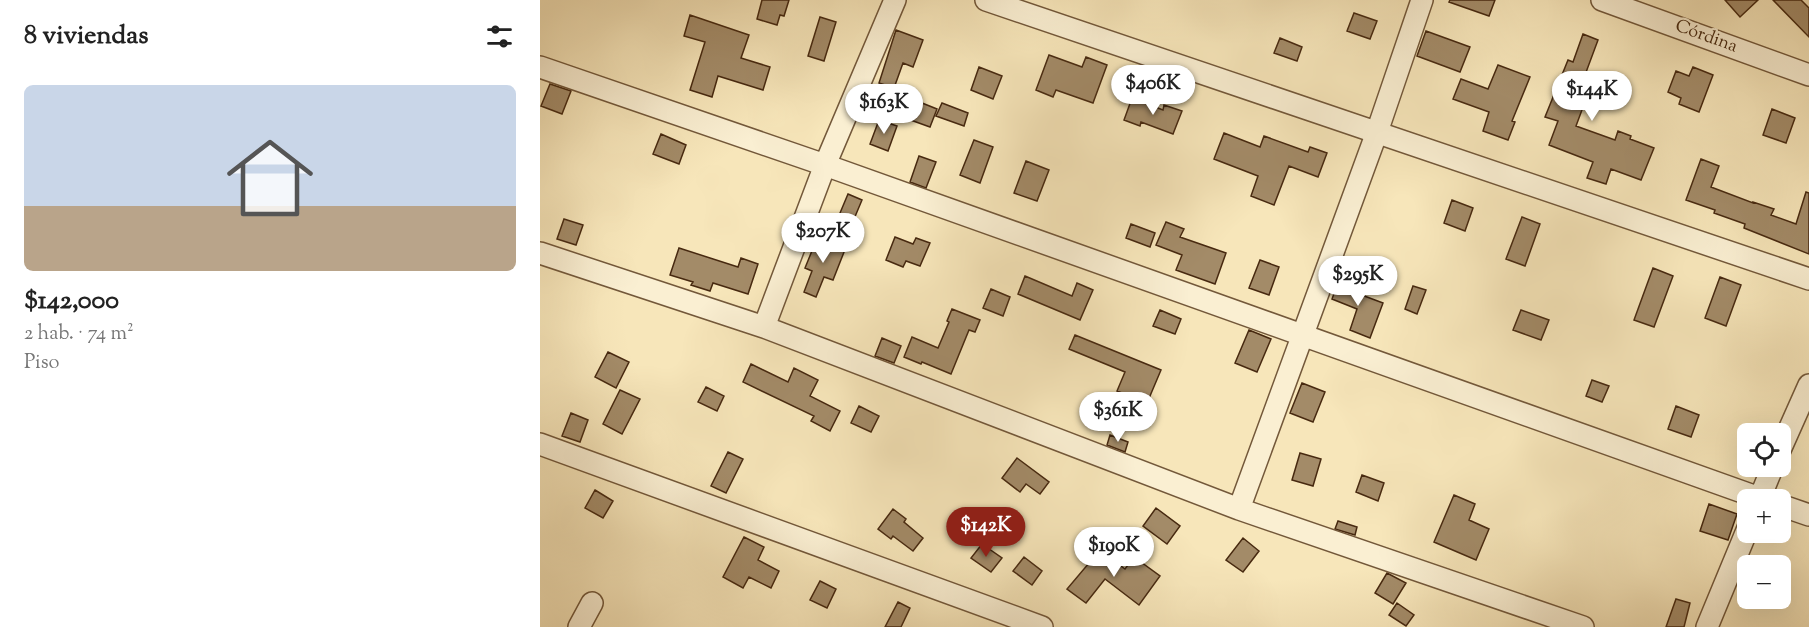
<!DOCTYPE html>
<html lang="es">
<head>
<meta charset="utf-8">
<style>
	:root { --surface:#fff; --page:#f2f2f2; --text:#222; --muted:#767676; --line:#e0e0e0; --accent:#8f2418 }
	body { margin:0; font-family:"Sorts Mill Goudy",serif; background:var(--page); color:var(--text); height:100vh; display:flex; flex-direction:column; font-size:22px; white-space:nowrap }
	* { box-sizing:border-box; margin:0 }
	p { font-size:20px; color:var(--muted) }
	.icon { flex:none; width:33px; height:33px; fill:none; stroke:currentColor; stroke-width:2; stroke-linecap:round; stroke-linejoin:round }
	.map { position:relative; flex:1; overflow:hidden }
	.side { display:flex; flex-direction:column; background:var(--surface); width:540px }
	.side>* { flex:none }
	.controls { position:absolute; left:1197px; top:423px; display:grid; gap:12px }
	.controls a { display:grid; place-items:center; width:54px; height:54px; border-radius:9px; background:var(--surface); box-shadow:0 6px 24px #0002; font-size:30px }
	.price { position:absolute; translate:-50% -51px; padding:0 14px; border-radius:21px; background:#fff; color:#222; font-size:20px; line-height:39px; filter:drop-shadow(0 2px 3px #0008) }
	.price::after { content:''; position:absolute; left:50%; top:36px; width:18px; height:14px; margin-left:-9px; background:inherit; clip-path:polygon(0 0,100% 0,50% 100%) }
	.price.selected { background:var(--accent); color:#fff }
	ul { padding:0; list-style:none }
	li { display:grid; align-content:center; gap:12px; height:318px; padding:0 24px }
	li+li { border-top:2px solid var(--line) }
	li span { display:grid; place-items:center; height:186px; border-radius:9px; color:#555 }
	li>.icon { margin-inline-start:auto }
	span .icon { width:108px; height:108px; fill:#fffc; stroke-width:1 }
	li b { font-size:26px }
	h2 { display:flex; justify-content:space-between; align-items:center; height:72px; padding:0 24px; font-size:26px }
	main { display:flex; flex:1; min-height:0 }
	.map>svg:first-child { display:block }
	.building { fill:#a38b68; stroke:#472910; stroke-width:1.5 }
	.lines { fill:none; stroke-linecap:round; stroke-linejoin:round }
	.minor-casing { stroke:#73583a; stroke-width:24 }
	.minor { stroke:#faefd2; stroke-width:21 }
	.labels { text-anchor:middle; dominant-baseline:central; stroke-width:4.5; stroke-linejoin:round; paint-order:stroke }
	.street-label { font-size:18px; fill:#472910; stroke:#faefd2 }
</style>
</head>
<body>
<main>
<section class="side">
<h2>8 viviendas<svg class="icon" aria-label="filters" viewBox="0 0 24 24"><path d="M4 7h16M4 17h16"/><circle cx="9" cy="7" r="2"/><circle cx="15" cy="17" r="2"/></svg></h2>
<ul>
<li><span style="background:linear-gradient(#c9d6e8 65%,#b9a48a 0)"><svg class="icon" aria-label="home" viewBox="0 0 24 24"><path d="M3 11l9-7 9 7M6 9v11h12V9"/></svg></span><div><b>$142,000</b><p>2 hab. · 74 m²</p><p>Piso</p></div></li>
</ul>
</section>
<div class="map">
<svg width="1269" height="627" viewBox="0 0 1269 627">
	<rect width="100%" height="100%" fill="#f7e6ba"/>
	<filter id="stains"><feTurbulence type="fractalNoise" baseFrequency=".00333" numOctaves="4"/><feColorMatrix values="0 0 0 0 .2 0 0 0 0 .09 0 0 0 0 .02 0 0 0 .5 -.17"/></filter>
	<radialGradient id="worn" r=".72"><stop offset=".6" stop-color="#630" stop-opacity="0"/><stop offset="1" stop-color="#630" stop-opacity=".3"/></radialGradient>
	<path class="building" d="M222 0H249L244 16 240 15 237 25 217 19Z
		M910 0H955L949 16 909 2Z
		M1185 0H1218L1200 17Z
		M1233 0H1261L1269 8V37Z
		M814 13 837 21 830 39 807 31Z
		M150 15 209 35 201 58 230 67 223 90 178 76 172 97 150 90 165 42 144 36Z
		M280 17 296 22 284 61 268 56Z
		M356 30 383 40 373 67 363 63 354 88 339 83Z
		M886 31 930 47 920 72 877 56Z
		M1043 34 1058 40 1045 75 1080 88 1072 109 1046 99 1036 126 1075 140 1078 131 1091 136 1090 139 1114 148 1101 180 1071 169 1066 184 1047 178 1053 162 1009 145 1018 121 1005 117 1028 60 1033 62Z
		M740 38 762 47 757 61 734 53Z
		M509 55 542 67 546 57 567 65 553 103 516 90 513 97 496 90Z
		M958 65 990 77 972 121 975 122 968 140 943 131 949 112 913 99 921 79 948 89Z
		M439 67 462 76 453 99 431 90Z
		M1153 67 1173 75 1159 112 1139 104 1141 98 1128 92 1136 71 1149 76Z
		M10 84 31 91 22 114 1 106Z
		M592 98 623 110 624 105 642 111 633 134 601 122 600 126 584 120Z
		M372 99 397 109 390 127 365 118Z
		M402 103 428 113 424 126 396 116Z
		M1232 109 1255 118 1246 143 1223 135Z
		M339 120 357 126 348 151 330 144Z
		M684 133 720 147 724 136 768 152 770 147 787 153 778 177 749 166 734 205 711 196 718 176 674 159Z
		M121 134 146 145 139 164 113 154Z
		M434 140 453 147 440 183 420 175Z
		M379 156 396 162 386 188 370 182Z
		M1161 159 1179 166 1171 187 1213 203V202L1234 209 1231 215 1256 224 1266 192 1269 193V254L1204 228 1205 224 1174 213 1175 210 1146 200Z
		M486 161 509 170 497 201 474 193Z
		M308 194 322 200 314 219 300 213Z
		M912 200 933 208 925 231 904 223Z
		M982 217 1000 224 985 266 966 259Z
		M24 219 43 225 36 245 17 239Z
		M626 222 644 229 640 237 686 253 675 284 636 270 642 255 616 245Z
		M591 224 615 233 610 247 586 238Z
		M278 236 306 247 293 280 284 277 276 297 264 292 272 271 265 268Z
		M355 237 373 244 376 238 390 243 380 266 366 261 363 267 346 260Z
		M139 248 198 267 201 258 218 264 208 294 173 283 170 291 151 285 153 282 130 275Z
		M720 260 739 267 729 295 709 288Z
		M1113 268 1133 276 1114 327 1094 320Z
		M801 275 815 280 811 291 843 303 830 338 810 330 817 309 792 299Z
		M485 276 532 296 537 283 553 290 540 320 478 294Z
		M1180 277 1201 285 1186 326 1165 318Z
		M873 286 886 290 877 314 865 309Z
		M451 289 470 297 463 316 443 308Z
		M412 309 440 320 435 332 429 330 411 374 382 362 381 364 364 357 372 337 398 348 409 322 407 321Z
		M620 310 641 319 635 334 613 326Z
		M981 310 1009 320 1001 340 973 330Z
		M709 330 731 339 717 372 695 363Z
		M535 335 621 370 607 403 577 391 585 372 529 349Z
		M342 338 361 346 354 363 335 356Z
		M68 352 89 362 76 388 55 377Z
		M211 364 248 382 254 368 278 380 270 396 300 411 290 431 271 421 274 416 203 382Z
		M1052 380 1069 386 1062 402 1046 396Z
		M762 383 785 392 773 422 750 413Z
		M166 387 184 396 177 411 158 402Z
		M80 390 100 399 82 434 63 424Z
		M319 406 339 416 331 432 311 423Z
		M1136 406 1159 415 1151 437 1128 429Z
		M31 413 48 420 40 442 22 436Z
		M570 435 588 442 585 452 567 445Z
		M188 452 203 459 186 493 171 486Z
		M760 453 781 459 773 486 752 480Z
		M477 458 509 482 500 494 486 484 480 492 462 478Z
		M822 475 844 483 838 501 816 492Z
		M55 490 73 501 63 518 45 508Z
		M914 495 935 504 929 520 949 529 936 560 894 542Z
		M1169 504 1197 514 1188 540 1160 531Z
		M616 508 640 526 627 544 603 526Z
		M353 509 366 519 364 522 383 538 373 551 353 536 351 539 338 529Z
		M798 521 817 527 815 535 795 529Z
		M204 537 224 547 218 560 239 571 231 588 209 577 203 588 183 577Z
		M703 538 719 551 703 572 686 560Z
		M442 544 462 558 451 572 431 558Z
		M560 550 585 569 594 557 620 576 599 605 565 579 546 603 527 589Z
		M484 557 502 571 492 585 473 571Z
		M847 573 866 583 853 604 835 593Z
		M280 581 296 589 287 608 270 600Z
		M1136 599 1150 603 1144 627H1126Z
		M358 602 370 608 361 627H345Z
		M857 603 874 615 866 626 849 615Z"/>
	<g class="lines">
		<defs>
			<path id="minor" d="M446 0 1269 279
				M1062 0 1269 75
				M0 67 285 165 1225 500
				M0 253 224 327 699 509 1043 627
				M224 327 285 165 355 0
				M0 444 502 627
				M1240 450 1269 385
				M1219 500 1233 466
				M1240 505 1269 515
				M699 509 837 132 882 0
				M39 627 52 603
				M1167 627 1208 528"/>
		</defs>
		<use href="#minor" class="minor-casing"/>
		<use href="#minor" class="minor"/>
	</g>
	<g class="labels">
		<g class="street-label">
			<text transform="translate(1166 37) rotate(20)">Córdina</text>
		</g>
	</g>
	<rect width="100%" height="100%" filter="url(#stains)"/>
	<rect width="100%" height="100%" fill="url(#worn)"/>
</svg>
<div class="controls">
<a><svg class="icon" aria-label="locate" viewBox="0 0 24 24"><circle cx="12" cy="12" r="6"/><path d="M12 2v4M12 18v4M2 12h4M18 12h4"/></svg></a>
<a>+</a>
<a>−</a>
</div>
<b class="price" style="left:613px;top:116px">$406K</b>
<b class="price" style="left:1052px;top:122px">$144K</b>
<b class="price" style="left:344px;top:135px">$163K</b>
<b class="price" style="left:283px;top:264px">$207K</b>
<b class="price" style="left:818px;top:307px">$295K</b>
<b class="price" style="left:578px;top:443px">$361K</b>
<b class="price selected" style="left:446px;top:558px">$142K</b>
<b class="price" style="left:574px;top:578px">$190K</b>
</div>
</main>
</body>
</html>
